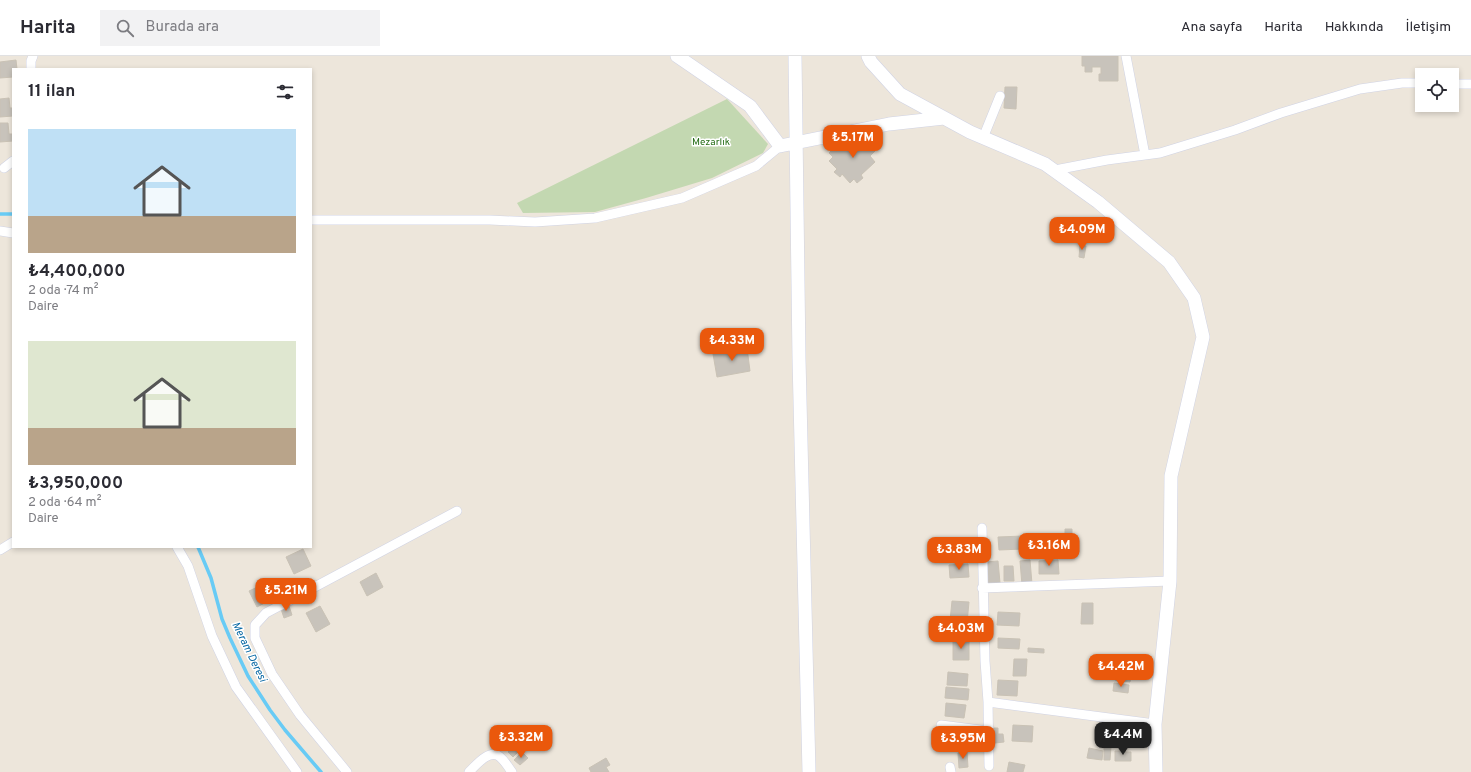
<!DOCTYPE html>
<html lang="tr">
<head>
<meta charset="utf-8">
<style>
	:root { --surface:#fff; --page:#f2f2f3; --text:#2b2b33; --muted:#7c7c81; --line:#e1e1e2; --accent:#ea580c }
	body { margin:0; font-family:Overpass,sans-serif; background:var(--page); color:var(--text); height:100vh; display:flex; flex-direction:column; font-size:15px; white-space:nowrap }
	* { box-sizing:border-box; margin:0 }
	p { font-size:13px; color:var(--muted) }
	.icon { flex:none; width:22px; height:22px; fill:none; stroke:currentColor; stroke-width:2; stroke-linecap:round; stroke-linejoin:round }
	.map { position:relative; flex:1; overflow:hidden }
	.details { position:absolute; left:12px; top:12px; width:300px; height:480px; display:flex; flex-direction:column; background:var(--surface); border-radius:0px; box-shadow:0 2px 6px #0003 }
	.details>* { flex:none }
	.buttons { position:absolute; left:1415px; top:12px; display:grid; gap:8px }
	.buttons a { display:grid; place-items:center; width:44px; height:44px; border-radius:0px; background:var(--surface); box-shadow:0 2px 6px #0003; font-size:20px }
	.price { position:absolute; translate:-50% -34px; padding:0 9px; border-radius:8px; background:var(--accent); color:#fff; font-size:13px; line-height:26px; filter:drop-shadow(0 1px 2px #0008) }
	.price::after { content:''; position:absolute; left:50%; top:24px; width:12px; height:9px; margin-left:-6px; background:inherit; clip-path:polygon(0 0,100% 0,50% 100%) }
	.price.on { background:#222; color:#fff }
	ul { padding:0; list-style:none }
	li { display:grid; align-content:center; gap:8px; height:212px; padding:0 16px }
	li span { display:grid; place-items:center; height:124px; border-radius:0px; color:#555 }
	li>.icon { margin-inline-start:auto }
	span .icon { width:72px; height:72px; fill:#fffc; stroke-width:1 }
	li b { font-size:17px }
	h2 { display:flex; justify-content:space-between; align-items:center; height:48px; padding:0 16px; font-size:17px }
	header { display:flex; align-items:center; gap:24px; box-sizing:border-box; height:56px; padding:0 20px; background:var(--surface); border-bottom:1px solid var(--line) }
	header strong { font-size:19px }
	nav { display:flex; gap:22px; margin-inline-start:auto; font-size:14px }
	.search { width:280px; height:36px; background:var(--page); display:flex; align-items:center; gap:10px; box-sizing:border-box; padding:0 14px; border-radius:0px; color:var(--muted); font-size:15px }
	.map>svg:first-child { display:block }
	.cemetery { fill:#c3d8b1 }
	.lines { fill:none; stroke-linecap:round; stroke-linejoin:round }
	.stream { stroke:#68cbf5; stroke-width:3.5 }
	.building { fill:#c8c3bb; stroke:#c9c2b5 }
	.street-casing { stroke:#d0d3e4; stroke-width:10 }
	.secondary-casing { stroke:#d0d3e4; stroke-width:14 }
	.street { stroke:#fff; stroke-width:9 }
	.secondary { stroke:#fff; stroke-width:13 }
	.labels { text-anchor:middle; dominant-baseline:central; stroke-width:3; stroke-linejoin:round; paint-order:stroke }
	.park-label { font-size:10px; fill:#256c16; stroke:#fff }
	.water-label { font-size:11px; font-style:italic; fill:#0667a3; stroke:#fff }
</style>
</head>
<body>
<header>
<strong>Harita</strong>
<div class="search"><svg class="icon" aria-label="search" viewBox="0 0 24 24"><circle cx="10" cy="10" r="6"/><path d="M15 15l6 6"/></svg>Burada ara</div>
<nav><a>Ana sayfa</a><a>Harita</a><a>Hakkında</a><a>İletişim</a></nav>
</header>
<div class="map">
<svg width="1471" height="716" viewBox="0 0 1471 716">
	<rect width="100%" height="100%" fill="#ede6db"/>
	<path class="cemetery" d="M727 43 768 88 763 97 712 122 646 142 595 156 523 157 517 147Z"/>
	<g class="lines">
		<path class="stream" d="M0 158H13
			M198 491 211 522 222 563 230 582 248 620 270 654 285 674 321 716"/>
	</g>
	<path class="building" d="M1082 0H1118V25H1099V18H1101V11H1092V16H1085V10H1082Z
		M16 4 17 13H13V21L0 22V6Z
		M1005 31H1017L1016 53 1004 52Z
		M9 42 10 52H13V60L0 61V43Z
		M0 67H8L9 78H13V85L0 86Z
		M851 81 856 86 861 81 875 95 870 100 875 106 861 119 863 122 857 127 854 123 850 127 842 118 840 121 834 116 837 113 829 105 833 101 829 97 834 92 836 95Z
		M1080 189 1086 190 1084 202 1079 201Z
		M747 292 750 315 717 321 713 298Z
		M1065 473H1072V493H1065Z
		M1023 480V493L999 494 998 481Z
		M303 493 311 510 294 518 286 501Z
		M1030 504 1032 528 1022 529 1020 505Z
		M1058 504 1059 518H1039V505Z
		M998 505 1000 527 988 528 986 506Z
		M968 508 969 521 950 522 949 509Z
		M1004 510H1013L1014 525H1004Z
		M376 517 383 531 367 540 360 526Z
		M264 528 272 543 257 551 249 535Z
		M952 545 969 546 967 567 950 565Z
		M1082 547H1093V568H1081Z
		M289 550 292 559 284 562 281 553Z
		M320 550 330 568 316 576 306 557Z
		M998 556 1020 557 1019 570 997 569Z
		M998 582 1020 583 1019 593 998 592Z
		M953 583H969V604H953Z
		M1028 592 1044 593V597L1028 596Z
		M1119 601 1134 603 1133 610 1136 611 1135 616 1132 615 1130 626 1115 624Z
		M1014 603H1027L1026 620H1013Z
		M948 616 968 618 967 630 947 629Z
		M998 624 1018 625 1017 640 997 639Z
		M1114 627 1129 629 1128 637 1113 635Z
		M946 631 969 633 968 644 945 642Z
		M946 647 966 649 964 662 945 660Z
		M1013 669 1033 670 1032 686 1012 685Z
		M994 672H998V678H1003L1004 686 995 687Z
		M517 687 522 692 513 701 508 696Z
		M1104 690H1111L1110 704H1104Z
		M1089 692 1103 695 1102 704 1087 702Z
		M1119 693H1126L1125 696H1131V705H1115V695H1120Z
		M522 696 528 702 520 709 514 704Z
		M967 696 968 711 959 712 958 697Z
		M606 702 610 709 606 711 609 716H591L589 712Z
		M1009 706 1025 709 1023 716H1007Z"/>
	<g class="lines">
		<defs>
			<path id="street" d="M1126 0 1145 99
				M31 13V5L33 0
				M1452 28H1471
				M983 82 1000 40
				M4 112 13 105
				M1055 114 1107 104 1160 97 1235 74 1281 57 1360 33 1402 27H1422
				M311 164H490L535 166 595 162 682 142 756 110 780 90
				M0 175 13 177
				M982 472 985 605 988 646 989 710
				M177 491 188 510 212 580 236 631 297 716
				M0 494 13 486
				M982 532 1170 525
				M988 646 1155 668
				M941 669 988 675
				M950 711 951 716
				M347 716 300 659 272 618 255 582V569L266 557 457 455
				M469 716C476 709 490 692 500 701 505 705 508 711 512 716"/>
			<path id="secondary" d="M677 0 750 50 780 90 889 68 944 62
				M795 0 799 303 809 716
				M868 0 871 6 900 38 970 76 1045 108 1098 146 1169 206 1194 242 1203 281 1171 420 1170 525 1155 668 1156 716"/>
		</defs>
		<use href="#street" class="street-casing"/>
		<use href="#secondary" class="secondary-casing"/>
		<use href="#street" class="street"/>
		<use href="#secondary" class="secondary"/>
	</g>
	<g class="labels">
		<g class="park-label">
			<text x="711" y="86">Mezarlık</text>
		</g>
		<g class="water-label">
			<text transform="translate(249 596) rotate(64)">Meram Deresi</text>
		</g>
	</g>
</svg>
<div class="buttons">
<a><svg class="icon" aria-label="locate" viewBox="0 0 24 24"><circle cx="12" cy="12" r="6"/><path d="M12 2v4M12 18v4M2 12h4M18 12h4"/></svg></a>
</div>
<b class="price" style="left:853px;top:103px">₺5.17M</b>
<b class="price" style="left:1082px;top:195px">₺4.09M</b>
<b class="price" style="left:732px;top:306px">₺4.33M</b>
<b class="price" style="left:1049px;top:511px">₺3.16M</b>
<b class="price" style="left:959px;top:515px">₺3.83M</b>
<b class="price" style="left:286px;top:556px">₺5.21M</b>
<b class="price" style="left:961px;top:594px">₺4.03M</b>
<b class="price" style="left:1121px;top:632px">₺4.42M</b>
<b class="price on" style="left:1123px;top:700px">₺4.4M</b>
<b class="price" style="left:521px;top:703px">₺3.32M</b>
<b class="price" style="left:963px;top:704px">₺3.95M</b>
<section class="details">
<h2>11 ilan<svg class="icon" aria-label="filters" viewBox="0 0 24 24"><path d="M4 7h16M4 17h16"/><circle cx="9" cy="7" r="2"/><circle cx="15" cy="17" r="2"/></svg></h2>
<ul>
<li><span style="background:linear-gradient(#bfe0f5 70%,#b9a48a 0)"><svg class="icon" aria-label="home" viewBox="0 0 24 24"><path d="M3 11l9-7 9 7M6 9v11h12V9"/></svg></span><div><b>₺4,400,000</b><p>2 oda · 74 m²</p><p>Daire</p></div></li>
<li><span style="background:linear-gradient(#dfe7d0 70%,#b9a48a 0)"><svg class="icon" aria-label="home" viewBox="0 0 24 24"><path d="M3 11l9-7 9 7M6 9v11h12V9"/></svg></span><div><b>₺3,950,000</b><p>2 oda · 64 m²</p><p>Daire</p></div></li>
</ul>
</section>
</div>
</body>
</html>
